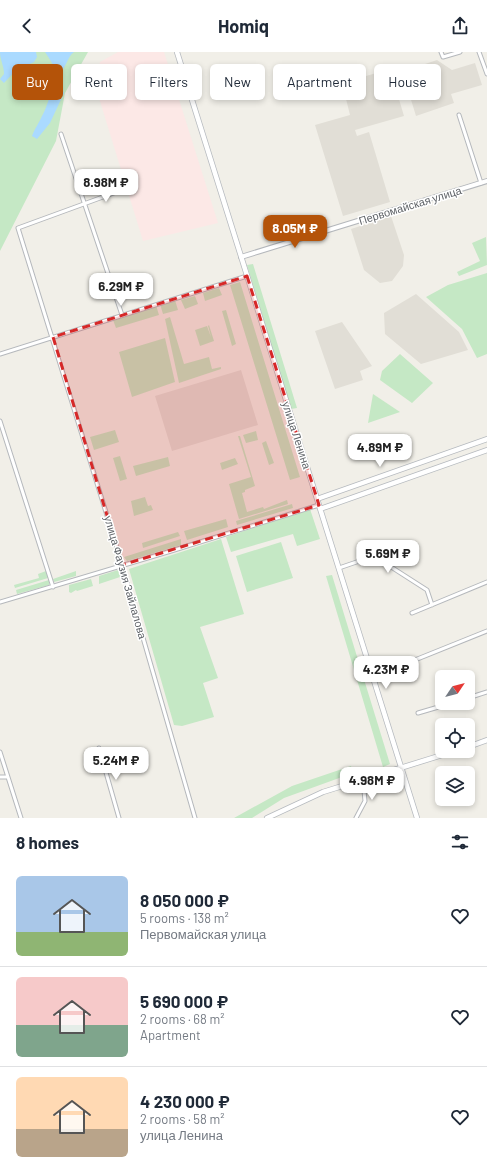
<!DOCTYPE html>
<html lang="en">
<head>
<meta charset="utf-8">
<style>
	:root { --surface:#fff; --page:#f6f6f7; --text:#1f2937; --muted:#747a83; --line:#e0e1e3; --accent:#b45309 }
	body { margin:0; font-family:Barlow,sans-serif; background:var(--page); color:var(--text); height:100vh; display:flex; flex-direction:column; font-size:15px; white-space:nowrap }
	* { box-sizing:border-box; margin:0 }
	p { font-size:13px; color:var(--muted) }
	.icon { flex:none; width:22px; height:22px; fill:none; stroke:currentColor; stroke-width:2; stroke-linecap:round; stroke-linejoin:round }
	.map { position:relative; height:766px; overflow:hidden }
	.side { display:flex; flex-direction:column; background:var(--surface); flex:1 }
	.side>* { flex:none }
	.banner { position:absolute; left:12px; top:12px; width:463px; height:36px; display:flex; gap:8px }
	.needle { width:26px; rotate:55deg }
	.tools { position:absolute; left:435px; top:618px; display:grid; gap:8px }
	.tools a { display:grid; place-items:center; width:40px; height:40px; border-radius:6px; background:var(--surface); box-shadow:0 2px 6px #0003; font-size:20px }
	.price { position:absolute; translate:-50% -34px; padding:0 9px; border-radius:8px; background:#fff; color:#222; font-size:13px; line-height:26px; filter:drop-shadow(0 1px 2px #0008) }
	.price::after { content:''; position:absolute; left:50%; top:24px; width:12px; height:9px; margin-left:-6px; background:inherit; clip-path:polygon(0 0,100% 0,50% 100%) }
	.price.selected { background:var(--accent); color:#fff }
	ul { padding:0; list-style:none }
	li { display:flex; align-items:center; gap:12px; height:100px; padding:0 16px }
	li+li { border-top:1px solid var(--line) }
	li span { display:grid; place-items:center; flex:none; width:112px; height:80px; border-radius:6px; color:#555 }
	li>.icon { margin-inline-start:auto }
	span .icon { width:48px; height:48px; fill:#fffc; stroke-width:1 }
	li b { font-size:17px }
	h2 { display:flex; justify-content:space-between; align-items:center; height:48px; padding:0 16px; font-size:17px }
	.pill { padding:0 14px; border-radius:6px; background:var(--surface); box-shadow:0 2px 6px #0003; font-size:14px; line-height:36px }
	.pill.selected { background:var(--accent); color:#fff }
	header { display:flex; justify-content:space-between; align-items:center; height:52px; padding:0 16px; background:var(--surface); font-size:18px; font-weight:700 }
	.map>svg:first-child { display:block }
	.education { fill:#e1ded6 }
	.medical { fill:#fce8e6 }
	.green { fill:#c5e8c5 }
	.water { fill:#aadaff }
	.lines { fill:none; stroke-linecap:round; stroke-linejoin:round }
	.minor-casing { stroke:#b5b8bc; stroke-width:5 }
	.tertiary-casing { stroke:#b5b8bc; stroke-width:6 }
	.secondary-casing { stroke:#b6babf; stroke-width:6 }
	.minor { stroke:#fff; stroke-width:3 }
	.tertiary { stroke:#fff; stroke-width:4 }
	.secondary { stroke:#fff; stroke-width:4.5 }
	.marked { fill:#d62828; fill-opacity:0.2; stroke:#d62828; stroke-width:3; stroke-dasharray:8 5; stroke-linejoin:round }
	.labels { text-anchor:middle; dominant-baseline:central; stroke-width:3; stroke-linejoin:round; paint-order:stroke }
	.street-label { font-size:11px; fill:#5f6368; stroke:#fff }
</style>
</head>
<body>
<header><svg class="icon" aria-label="back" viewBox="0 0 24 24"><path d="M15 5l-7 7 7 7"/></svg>Homiq<svg class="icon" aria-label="share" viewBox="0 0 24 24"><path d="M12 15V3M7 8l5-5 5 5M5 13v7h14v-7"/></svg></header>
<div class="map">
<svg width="487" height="766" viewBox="0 0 487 766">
	<rect width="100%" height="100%" fill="#f1efe8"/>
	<path class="education" d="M437 8 452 18 475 11 482 33 451 42 454 51 416 64 404 25 417 21 422 13Z
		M390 17 404 64 355 78 357 84 369 80 390 150 343 164 315 73 350 63 342 31Z
		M391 164 404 203 403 214 392 229 380 231 364 218 351 177Z
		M416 242 459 280 468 298 421 312 385 282 384 261Z
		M342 270 372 314 360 319 363 328 335 337 315 279Z
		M241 318 258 373 172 399 155 344Z"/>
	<path class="medical" d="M118 0H164L218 171 143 189 95 33 100 10Z"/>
	<path class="green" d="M0 0H88L65 41 56 89 0 199Z
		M486 185 487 213 459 224 457 220 480 209 472 191Z
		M253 212 297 356 291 357 247 213Z
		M487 221V302L477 306 462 277 426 245 448 233Z
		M240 230 300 425 290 428 230 233Z
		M219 236 222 243 205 249 203 241Z
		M195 244 198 252 185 257 181 248Z
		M175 248 178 258 163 262 160 252Z
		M156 253 159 263 116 276 113 268Z
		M226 258 236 292 232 294 222 259Z
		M170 265 184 312 209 305 212 317 221 315V317L179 331 165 267Z
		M209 273 214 289 200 294 195 278 207 274 211 285 208 274Z
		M165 286 175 330 132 345 119 300Z
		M400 302 433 331 412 351 380 328 382 319Z
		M373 342 400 360 368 371Z
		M115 378 119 390 94 398 90 385Z
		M256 379 258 388 246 391 243 383Z
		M238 384H240L255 434 245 438V440L242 441 247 460 263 455 264 457 287 448 288 452 239 467 229 432 251 425Z
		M266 389 274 411 269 413 262 391Z
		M120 404 127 427 120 429 113 406Z
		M168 405 170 414 136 424 133 414Z
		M235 406 238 412 222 418 220 411Z
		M145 445 148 454 151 453 153 458 134 464 131 449Z
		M292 452 293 456 237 473 236 469Z
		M310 457 320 487 297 494 293 482 231 500 226 485Z
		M226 467 228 475 187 488 184 479Z
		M178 480 180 484 143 496 142 491Z
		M181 487V493L127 509 124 505Z
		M221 487 244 562 200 575 218 626 203 631 214 665 182 674 174 673 129 517Z
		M281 490 293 526 247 540 236 504Z
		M118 518 121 519 123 524 99 532V524Z
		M46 519 48 526 15 536 14 533 39 526 38 522Z
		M76 519V524L54 530 53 527Z
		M332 523 390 712 383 715 326 524Z
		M91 527 93 534 77 539 76 538 71 541 69 540V533Z
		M49 528V533L17 542 16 538Z
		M351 714 353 721 284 746 252 766H234L292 734Z"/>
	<path class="water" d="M0 0H36L37 5 34 10 16 18 4 31 0 27 4 22C4 14 0 8 0 0Z
		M45 0H74C67 5 67 15 59 21 53 14 50 7 45 0Z
		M56 35 61 36 64 41 50 71 37 87 32 84C35 76 39 71 42 64 48 54 48 44 56 35Z"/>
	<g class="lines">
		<defs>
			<path id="minor" d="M441 0 443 5 460 0
				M479 0 487 22
				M459 63 481 131
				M61 82 122 263
				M122 138 18 176 118 499 195 766
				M0 302 247 224
				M0 369 53 535
				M339 516 374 504 427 538 432 553
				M0 550 171 499 319 453
				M412 561 487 530
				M395 616 487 579
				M468 646 487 640
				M418 661 452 651
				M99 696 119 766
				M0 700 21 766
				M0 725H8
				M356 766 365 749 363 728"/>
			<path id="tertiary" d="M241 205 487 129"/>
			<path id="secondary" d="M177 0 417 766
				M317 447 487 387
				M320 457 487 398
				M468 695 487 688
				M267 766 323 740 455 699"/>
		</defs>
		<use href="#minor" class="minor-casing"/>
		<use href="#tertiary" class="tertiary-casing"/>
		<use href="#secondary" class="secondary-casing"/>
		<use href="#minor" class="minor"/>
		<use href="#tertiary" class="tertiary"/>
		<use href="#secondary" class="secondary"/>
	</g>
	<path class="marked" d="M247 224 319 453 122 513 53 285Z"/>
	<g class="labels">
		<g class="street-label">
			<text transform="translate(410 153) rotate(-17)">Первомайская улица</text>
			<text transform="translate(297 383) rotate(72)">улица Ленина</text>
			<text transform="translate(126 525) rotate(74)">улица Фаузия Зайлалова</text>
		</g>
	</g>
</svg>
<div class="tools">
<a><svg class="needle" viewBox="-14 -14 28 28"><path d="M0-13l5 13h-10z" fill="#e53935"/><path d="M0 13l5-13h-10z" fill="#747a83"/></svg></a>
<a><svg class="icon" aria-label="locate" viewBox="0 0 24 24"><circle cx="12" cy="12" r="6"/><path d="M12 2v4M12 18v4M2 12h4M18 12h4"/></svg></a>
<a><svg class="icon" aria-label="layers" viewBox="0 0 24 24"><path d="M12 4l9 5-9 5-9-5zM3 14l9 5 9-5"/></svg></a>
</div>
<b class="price" style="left:106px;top:151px">8.98M ₽</b>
<b class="price selected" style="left:295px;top:197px">8.05M ₽</b>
<b class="price" style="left:121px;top:255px">6.29M ₽</b>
<b class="price" style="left:380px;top:416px">4.89M ₽</b>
<b class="price" style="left:388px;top:522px">5.69M ₽</b>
<b class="price" style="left:386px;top:638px">4.23M ₽</b>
<b class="price" style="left:116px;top:729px">5.24M ₽</b>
<b class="price" style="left:372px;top:749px">4.98M ₽</b>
<div class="banner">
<a class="pill selected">Buy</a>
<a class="pill">Rent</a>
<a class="pill">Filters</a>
<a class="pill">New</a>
<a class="pill">Apartment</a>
<a class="pill">House</a>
</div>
</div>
<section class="side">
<h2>8 homes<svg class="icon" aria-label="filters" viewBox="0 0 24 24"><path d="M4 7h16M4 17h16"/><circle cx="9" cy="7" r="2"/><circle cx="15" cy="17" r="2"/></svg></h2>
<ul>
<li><span style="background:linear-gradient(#a9c7e8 70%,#8fb573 0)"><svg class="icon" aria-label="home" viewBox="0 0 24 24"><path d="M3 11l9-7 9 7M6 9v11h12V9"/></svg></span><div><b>8 050 000 ₽</b><p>5 rooms · 138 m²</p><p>Первомайская улица</p></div><svg class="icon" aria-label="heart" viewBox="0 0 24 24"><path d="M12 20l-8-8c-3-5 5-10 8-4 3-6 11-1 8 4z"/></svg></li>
<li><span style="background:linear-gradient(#f6c9c9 60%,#7fa58c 0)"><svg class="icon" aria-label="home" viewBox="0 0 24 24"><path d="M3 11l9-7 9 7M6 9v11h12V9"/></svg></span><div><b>5 690 000 ₽</b><p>2 rooms · 68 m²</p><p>Apartment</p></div><svg class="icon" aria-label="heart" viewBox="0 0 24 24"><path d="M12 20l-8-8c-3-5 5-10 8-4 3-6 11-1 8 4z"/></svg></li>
<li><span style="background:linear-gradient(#ffd9b3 65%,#b9a48a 0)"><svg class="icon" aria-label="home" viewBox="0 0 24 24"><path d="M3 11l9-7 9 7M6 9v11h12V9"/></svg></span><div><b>4 230 000 ₽</b><p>2 rooms · 58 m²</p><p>улица Ленина</p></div><svg class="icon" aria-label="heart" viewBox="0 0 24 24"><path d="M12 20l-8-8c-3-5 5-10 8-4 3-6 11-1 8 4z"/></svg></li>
</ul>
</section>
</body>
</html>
